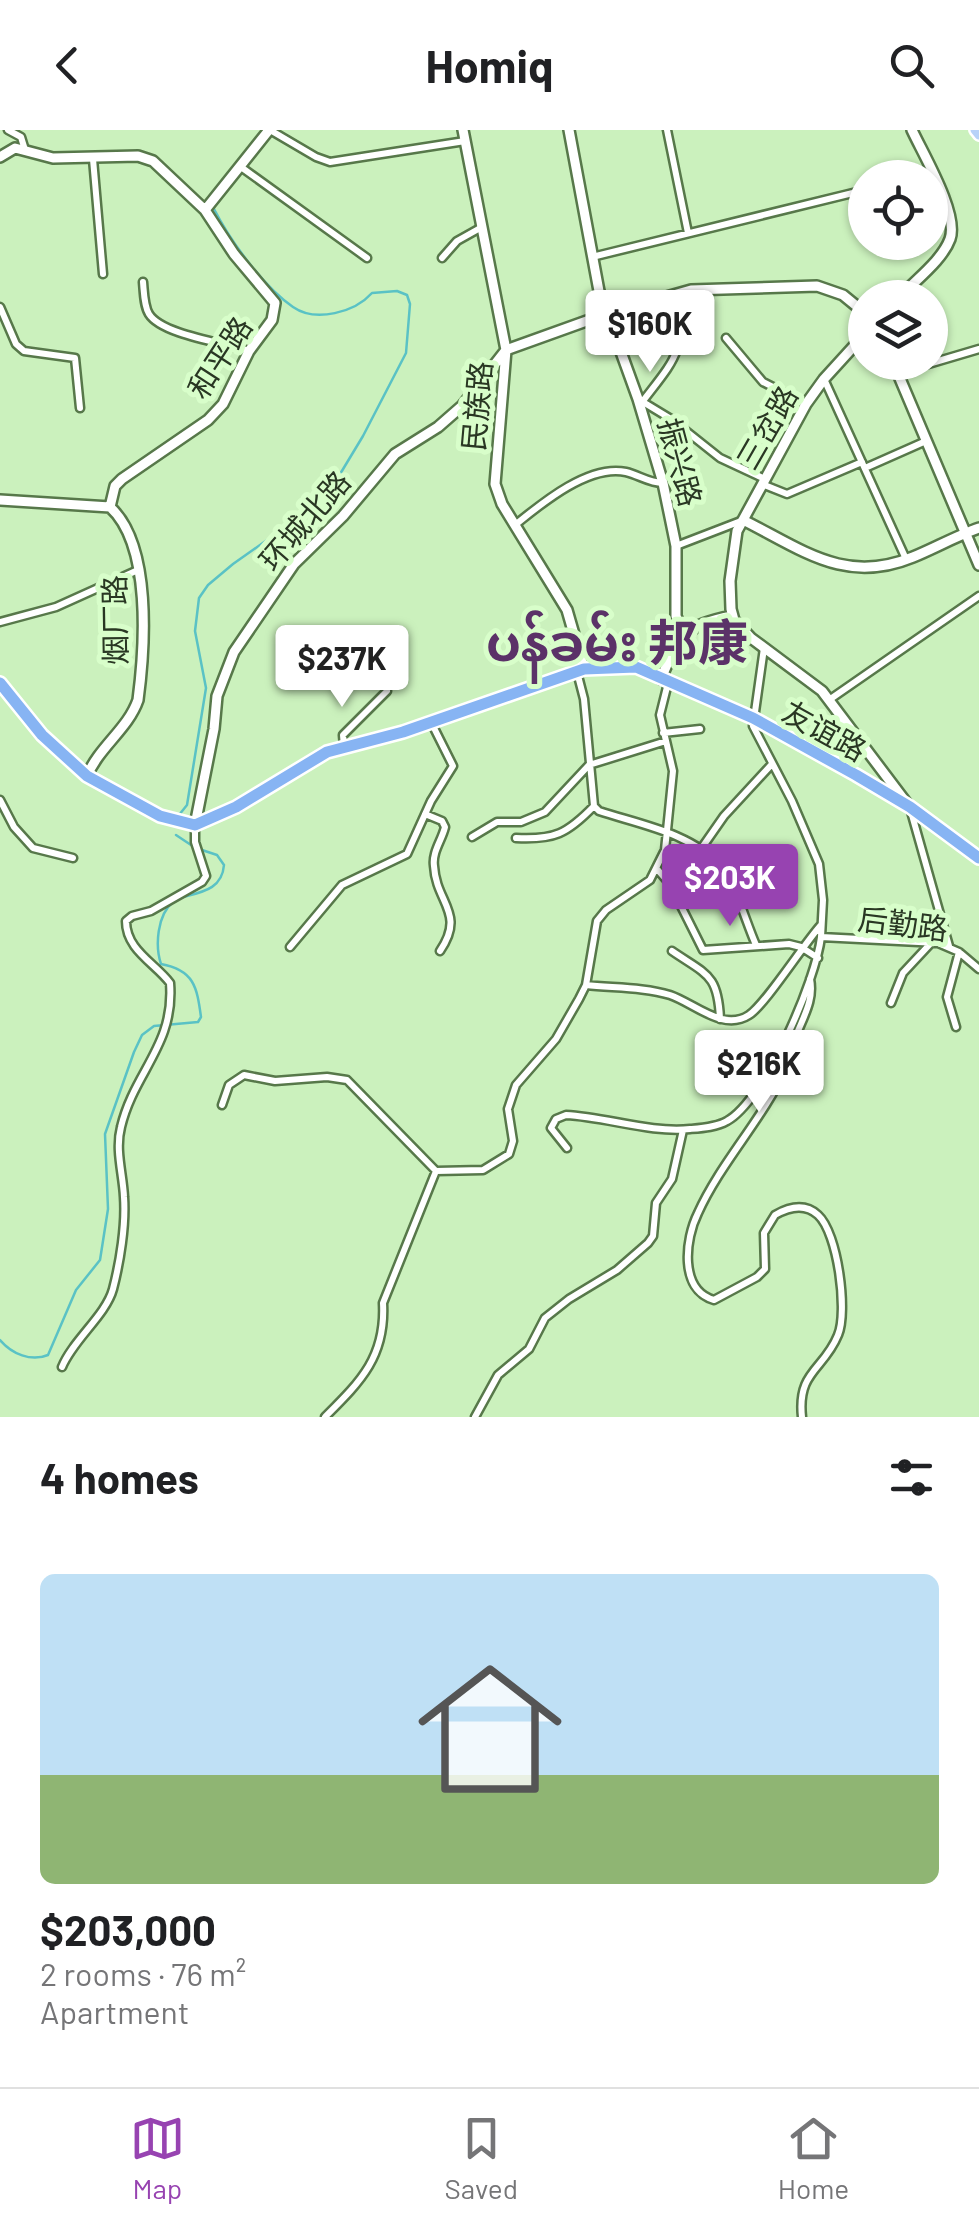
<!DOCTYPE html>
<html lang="en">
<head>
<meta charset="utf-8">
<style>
	:root { --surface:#fff; --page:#f6f6f6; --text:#202124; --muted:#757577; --line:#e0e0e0; --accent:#9743b1 }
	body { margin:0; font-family:Barlow,"Noto Sans SC","Noto Sans Myanmar",sans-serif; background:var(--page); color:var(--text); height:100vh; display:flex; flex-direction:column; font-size:38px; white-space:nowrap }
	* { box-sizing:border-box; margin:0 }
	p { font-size:32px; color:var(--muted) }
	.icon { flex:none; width:55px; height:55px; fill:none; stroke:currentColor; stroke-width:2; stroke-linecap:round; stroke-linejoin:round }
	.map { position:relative; height:1287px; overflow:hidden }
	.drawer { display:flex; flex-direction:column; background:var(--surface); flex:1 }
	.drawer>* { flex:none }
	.controls { position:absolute; left:848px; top:30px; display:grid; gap:20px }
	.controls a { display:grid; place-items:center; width:100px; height:100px; border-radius:50%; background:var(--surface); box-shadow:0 2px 8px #0004; font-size:50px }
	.price { position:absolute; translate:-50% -85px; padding:0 22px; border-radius:10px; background:#fff; color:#222; font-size:32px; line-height:65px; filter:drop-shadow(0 2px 5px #0008) }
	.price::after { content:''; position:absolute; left:50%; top:60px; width:30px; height:22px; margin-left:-15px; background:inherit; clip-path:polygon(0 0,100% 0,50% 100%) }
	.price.active { background:var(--accent); color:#fff }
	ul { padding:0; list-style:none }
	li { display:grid; align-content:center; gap:20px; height:530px; padding:0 40px }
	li+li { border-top:2px solid var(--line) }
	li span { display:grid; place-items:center; height:310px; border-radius:15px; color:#555 }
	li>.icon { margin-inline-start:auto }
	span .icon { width:180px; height:180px; fill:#fffc; stroke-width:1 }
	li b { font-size:42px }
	h2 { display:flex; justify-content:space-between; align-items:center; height:120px; padding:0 40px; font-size:42px }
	header { display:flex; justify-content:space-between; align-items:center; height:130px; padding:0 40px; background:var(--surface); font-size:45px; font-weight:700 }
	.dock { display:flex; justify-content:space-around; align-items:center; height:140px; border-top:2px solid var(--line); background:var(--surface); font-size:28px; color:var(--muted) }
	.dock a { display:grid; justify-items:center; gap:5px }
	.dock .active { color:var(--accent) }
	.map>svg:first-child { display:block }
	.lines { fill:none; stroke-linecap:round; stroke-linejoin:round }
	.stream { stroke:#5ac2c5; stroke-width:2.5 }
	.street-casing { stroke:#57784a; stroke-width:11 }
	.secondary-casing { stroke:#57784a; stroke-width:14 }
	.primary-casing { stroke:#fff; stroke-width:14 }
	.highway-casing { stroke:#fff; stroke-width:16 }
	.street { stroke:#fff; stroke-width:6 }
	.secondary { stroke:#fff; stroke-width:9 }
	.primary { stroke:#b7d2f8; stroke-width:9 }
	.highway { stroke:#87b4f3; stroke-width:11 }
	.labels { text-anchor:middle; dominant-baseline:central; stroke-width:10; stroke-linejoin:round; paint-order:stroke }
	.street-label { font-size:30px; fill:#293723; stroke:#d8feca }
	.town-label { font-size:50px; font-weight:bold; fill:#5b3268; stroke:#d8feca }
</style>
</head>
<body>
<header><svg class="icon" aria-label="back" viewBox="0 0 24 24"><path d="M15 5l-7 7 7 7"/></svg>Homiq<svg class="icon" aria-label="search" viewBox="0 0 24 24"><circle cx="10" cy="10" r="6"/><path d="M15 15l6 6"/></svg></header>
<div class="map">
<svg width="979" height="1287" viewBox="0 0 979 1287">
	<rect width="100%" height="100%" fill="#cbf1bd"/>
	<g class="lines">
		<path class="stream" d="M179 685 187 675 206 558 195 501 199 468 208 455 233 434 325 369 363 306 406 223 410 174 407 165 397 161 372 163C355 182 316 193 293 177 263 156 231 112 214 79
			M176 705 191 715
			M180 768C201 762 222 760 224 735L217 725 202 720
			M0 1210C12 1224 31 1232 48 1225L76 1160 100 1130 108 1079 105 1004 134 922 142 905 154 896 198 892 201 887C197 857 194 840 161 834 155 816 157 785 173 772"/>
		<defs>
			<path id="street" d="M8 0 21 7 25 20
				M270 0 316 27 330 32 465 11
				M667 0 688 103
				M93 29 103 144
				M241 37 367 128
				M913 48 932 43
				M592 127 865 60
				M442 128 457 111 482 97
				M143 152C144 163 144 176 149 184 162 205 226 213 249 221
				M0 177 16 214 24 221 75 228 80 278
				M726 208 763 252 806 274
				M898 243 979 219
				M824 249 906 429
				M638 269 671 289 720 328 765 349
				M643 271C676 228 686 221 677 164
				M865 338 926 311
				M762 354 787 364 862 332
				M515 395C542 373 589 334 626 342 639 345 649 353 663 353
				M676 416 741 391
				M0 492 56 477 138 440
				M764 518 753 596 792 671 819 734 823 770 821 807 938 813 959 822 979 839
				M577 542 584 569 594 676 599 681C638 694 692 703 720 736 737 757 745 790 756 815
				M829 570 979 466
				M663 603 700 599
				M344 617 343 605 387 561
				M0 670 14 697 33 718 73 728
				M910 678 949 816
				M425 684 442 691 445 697C442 710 432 722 434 736 436 773 466 783 440 821
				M472 707 497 692H521L545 682 589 635 666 611
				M516 708C554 710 567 704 594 676
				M701 719 724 686 772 634
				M657 739 670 754 703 820 789 814 801 817 818 828
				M290 817 342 755 407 724 431 671 453 636 432 594
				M672 821C707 845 718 844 720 889
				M586 855C613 858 644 857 670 865 694 873 723 902 749 885 765 875 803 815 821 795
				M891 873 903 843 931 813
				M956 897 947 867 959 822
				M222 975 229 955 244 945 275 951 327 947 347 950 436 1041 483 1040 509 1024 513 1011 508 979 516 955 556 909 579 869 586 855 597 791 606 780 650 750 665 720 673 641 660 585 668 553
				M567 1018 551 998 556 989 566 985C607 987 649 1003 690 999 702 998 717 997 727 991 765 970 816 850 821 807
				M62 1237C73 1210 106 1185 113 1159 120 1132 126 1095 124 1067 123 1044 115 1020 121 997 134 942 175 915 170 853 155 833 126 820 126 791L132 786 151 781 202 752 206 746 195 712V695
				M325 1287C360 1252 386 1227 383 1173L436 1041
				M475 1287 498 1245 529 1219 545 1188 569 1169 617 1140 648 1113 653 1106 656 1073 672 1049 683 1000
				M802 1287C797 1241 824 1240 838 1205 848 1182 838 1103 818 1085 805 1073 789 1077 775 1085L764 1103 765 1139 757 1147 714 1170C679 1160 685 1109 698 1083 721 1032 763 989 786 938 791 926 794 913 798 901 805 884 814 868 810 849"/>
			<path id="secondary" d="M463 0 506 220 495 354 502 374 567 480 584 539
				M569 0 599 161 638 269 663 353 676 416V486L684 504
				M0 27 15 18 53 28 138 26 153 31 205 80 234 124 275 173 272 190 249 221 223 274 208 290 122 349 115 356 110 377
				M205 80 269 0
				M899 168C914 151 942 131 950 109 959 84 923 24 912 0
				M865 204 824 249 806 274 737 401 730 451 731 479 734 490 751 508 822 561 908 675
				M893 232 979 435
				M0 370 110 377C152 415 145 517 138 570 128 599 99 617 87 646
				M743 390C803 420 845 455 913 427 935 418 956 406 979 398
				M661 549C678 506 686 495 732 486
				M195 695 214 599 217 566 234 522 294 434 343 386 395 324 438 297 462 276 506 220 606 184 691 160 817 156 843 165 865 183"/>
			<path id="primary" d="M975 0 979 5"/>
			<path id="highway" d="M0 553 42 605 87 646 160 686 195 695 236 677 327 622 403 602 584 539 636 537 753 588 856 645 910 677 979 728"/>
		</defs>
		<use href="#street" class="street-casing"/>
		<use href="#secondary" class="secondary-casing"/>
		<use href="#primary" class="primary-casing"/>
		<use href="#highway" class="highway-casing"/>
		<use href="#street" class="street"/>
		<use href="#secondary" class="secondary"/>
		<use href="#primary" class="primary"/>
		<use href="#highway" class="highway"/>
	</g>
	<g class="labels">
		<g class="street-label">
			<text transform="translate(219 227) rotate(-57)">和平路</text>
			<text transform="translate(476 276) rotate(-85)">民族路</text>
			<text transform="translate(766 297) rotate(-60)">三岔路</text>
			<text transform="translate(681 332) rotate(75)">振兴路</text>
			<text transform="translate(304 390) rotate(-49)">环城北路</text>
			<text transform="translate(114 490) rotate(-91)">烟厂路</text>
			<text transform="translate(825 600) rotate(29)">友谊路</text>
			<text transform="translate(903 793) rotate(7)">后勤路</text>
		</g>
		<g class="town-label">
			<text x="617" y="511">ပန်ခမ်း 邦康</text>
		</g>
	</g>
</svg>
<div class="controls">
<a><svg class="icon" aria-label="locate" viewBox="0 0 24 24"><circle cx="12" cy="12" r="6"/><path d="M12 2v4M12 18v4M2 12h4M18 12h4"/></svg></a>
<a><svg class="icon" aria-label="layers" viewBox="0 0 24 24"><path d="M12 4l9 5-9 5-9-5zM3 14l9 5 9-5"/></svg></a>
</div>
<b class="price" style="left:650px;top:245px">$160K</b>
<b class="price" style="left:342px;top:580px">$237K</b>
<b class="price active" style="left:730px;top:799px">$203K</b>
<b class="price" style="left:759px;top:985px">$216K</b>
</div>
<section class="drawer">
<h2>4 homes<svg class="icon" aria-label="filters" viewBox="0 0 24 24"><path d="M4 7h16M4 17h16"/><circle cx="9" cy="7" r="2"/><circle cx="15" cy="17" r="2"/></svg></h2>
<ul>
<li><span style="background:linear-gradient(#bfe0f5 65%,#8fb573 0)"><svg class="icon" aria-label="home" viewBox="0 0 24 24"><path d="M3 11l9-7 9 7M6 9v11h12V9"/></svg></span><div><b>$203,000</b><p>2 rooms · 76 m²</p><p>Apartment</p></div></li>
</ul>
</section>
<nav class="dock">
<a class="active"><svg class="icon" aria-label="map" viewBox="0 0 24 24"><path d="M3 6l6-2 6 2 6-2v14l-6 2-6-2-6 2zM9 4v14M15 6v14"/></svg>Map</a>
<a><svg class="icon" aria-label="saved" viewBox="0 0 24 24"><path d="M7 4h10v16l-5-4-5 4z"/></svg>Saved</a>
<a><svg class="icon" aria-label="home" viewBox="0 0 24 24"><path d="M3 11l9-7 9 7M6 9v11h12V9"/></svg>Home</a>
</nav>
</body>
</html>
